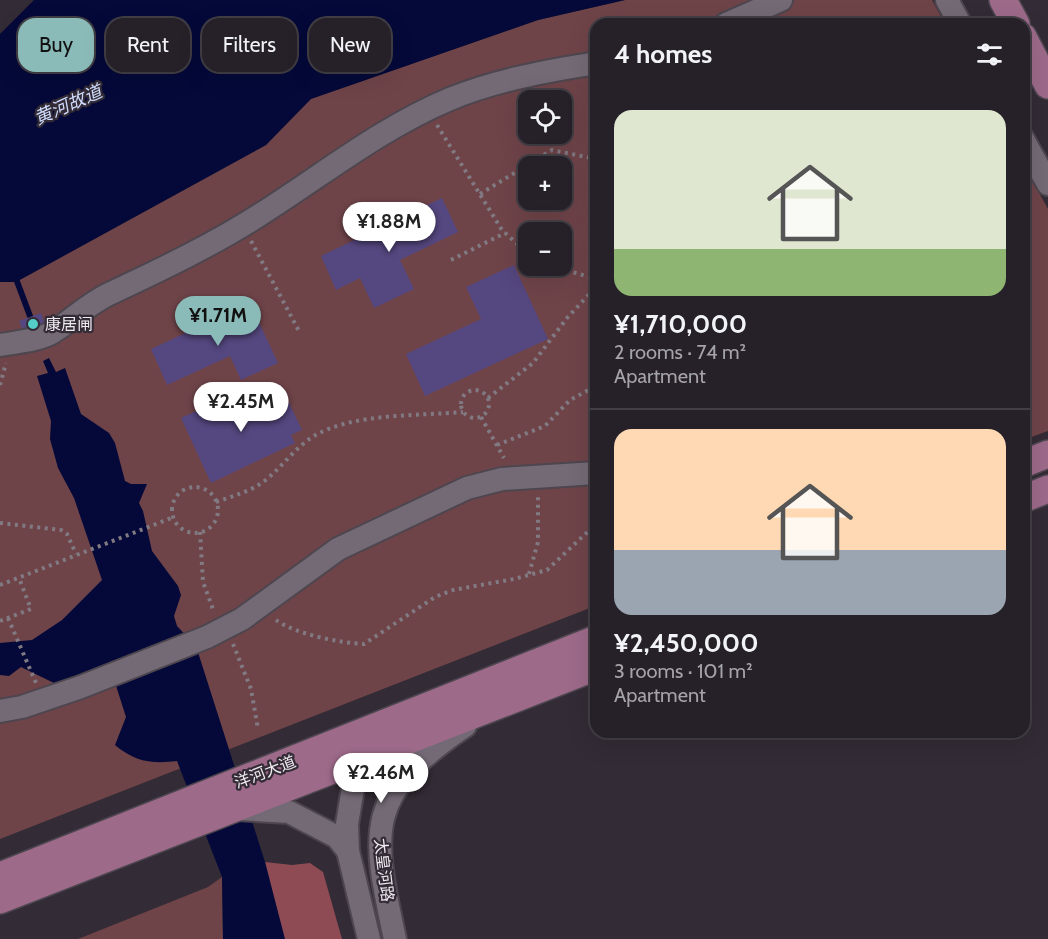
<!DOCTYPE html>
<html lang="en">
<head>
<meta charset="utf-8">
<style>
	:root { --surface:#262028; --page:#322d34; --text:#f1f3f6; --muted:#a4a3a8; --line:#423e45; --accent:#8bbbb9 }
	body { margin:0; font-family:Cabin,"Noto Sans SC",sans-serif; background:var(--page); color:var(--text); height:100vh; display:flex; flex-direction:column; font-size:22px; white-space:nowrap }
	* { box-sizing:border-box; margin:0 }
	p { font-size:20px; color:var(--muted) }
	.icon { flex:none; width:33px; height:33px; fill:none; stroke:currentColor; stroke-width:2; stroke-linecap:round; stroke-linejoin:round }
	.map { position:relative; flex:1; overflow:hidden }
	.side { position:absolute; left:590px; top:18px; width:440px; height:720px; display:flex; flex-direction:column; background:var(--surface); border-radius:18px; box-shadow:0 6px 24px #0002,0 0 0 2px var(--line) }
	.side>* { flex:none }
	.hud { position:absolute; left:18px; top:18px; width:482px; height:54px; display:flex; gap:12px }
	.controls { position:absolute; left:518px; top:90px; display:grid; gap:12px }
	.controls a { display:grid; place-items:center; width:54px; height:54px; border-radius:12px; background:var(--surface); box-shadow:0 6px 24px #0002,0 0 0 2px var(--line); font-size:30px }
	.price { position:absolute; translate:-50% -51px; padding:0 14px; border-radius:21px; background:#fff; color:#222; font-size:20px; line-height:39px; filter:drop-shadow(0 2px 3px #0008) }
	.price::after { content:''; position:absolute; left:50%; top:36px; width:18px; height:14px; margin-left:-9px; background:inherit; clip-path:polygon(0 0,100% 0,50% 100%) }
	.price.current { background:var(--accent); color:#111 }
	ul { padding:0; list-style:none }
	li { display:grid; align-content:center; gap:12px; height:318px; padding:0 24px }
	li+li { border-top:2px solid var(--line) }
	li span { display:grid; place-items:center; height:186px; border-radius:18px; color:#555 }
	li>.icon { margin-inline-start:auto }
	span .icon { width:108px; height:108px; fill:#fffc; stroke-width:1 }
	li b { font-size:26px }
	h2 { display:flex; justify-content:space-between; align-items:center; height:72px; padding:0 24px; font-size:26px }
	.chip { padding:0 21px; border-radius:18px; background:var(--surface); box-shadow:0 6px 24px #0002,0 0 0 2px var(--line); font-size:21px; line-height:54px }
	.chip.current { background:var(--accent); color:#111 }
	.map>svg:first-child { display:block }
	.green { fill:#6f4449; fill-rule:evenodd }
	.forest { fill:#8f4b54 }
	.water { fill:#040939 }
	.lines { fill:none; stroke-linecap:round; stroke-linejoin:round }
	.stream { stroke:#040939; stroke-width:6 }
	.building { fill:#55477f }
	.minor-casing { stroke:#4d464f; stroke-width:26 }
	.major-casing { stroke:#4d464f; stroke-width:30 }
	.path { stroke:#817a83; stroke-width:4; stroke-dasharray:3 4.5; stroke-linecap:butt }
	.minor { stroke:#746a76; stroke-width:22 }
	.major { stroke:#9d6a8a; stroke-width:27 }
	.poi-dot { fill:#54cdc6; stroke:#332b35; stroke-width:2 }
	.labels { text-anchor:middle; dominant-baseline:central; stroke-width:4.5; stroke-linejoin:round; paint-order:stroke }
	.poi-label { font-size:16px; fill:#efe9f0; stroke:#332b35; text-anchor:start }
	.street-label { font-size:16px; fill:#efe9f0; stroke:#332b35 }
	.water-label { font-size:18px; font-style:italic; fill:#cedcfd; stroke:#332b35 }
</style>
</head>
<body>
<div class="map">
<svg width="1048" height="939" viewBox="0 0 1048 939">
	<rect width="100%" height="100%" fill="#332b35"/>
	<path class="green" d="M625 0H932L945 24H596L595 606 0 839V282H16L266 145 310 99 538 20ZM528 100H561V134H528ZM528 166H561V200H528ZM528 232H561V266H528Z
		M1023 164 1048 209V431L1023 440Z
		M222 877 223 939H78L208 887Z"/>
	<path class="forest" d="M265 862 292 865 310 863 323 872 342 939H284Z"/>
	<path class="water" d="M34 0H625L538 20 311 99 266 145 16 282H0V34Z
		M49 358 56 372 65 368 81 414 109 433 115 443 125 481 131 484H147L139 503 143 511 152 551 178 586 181 595 174 616 177 626 196 646 265 862 285 939H223L222 877 177 761C152 764 135 762 115 745L126 717 110 667 56 684 21 667 9 676 0 675V643L32 640 62 620 102 580 74 498 58 468 50 439 51 421 37 376 48 373 43 361Z"/>
	<g class="lines">
		<path class="stream" d="M15 276 30 316"/>
	</g>
	<path class="building" d="M442 198 458 232 400 260 414 289 374 308 360 278 336 290 321 256Z
		M514 265 548 339 425 396 406 354 481 319 466 287Z
		M250 303 278 363 241 380 230 356 167 385 151 349Z
		M41 313 46 326 25 335 19 321Z
		M281 386 302 430 291 435 295 443 211 483 181 418 222 399 228 412Z"/>
	<g class="lines">
		<defs>
			<path id="minor" d="M947 0 960 24
				M726 24 781 0
				M1023 139 1048 184
				M0 345C16 342 38 341 53 332 72 320 88 304 109 294 160 270 213 245 261 214 324 174 381 128 450 99 496 80 547 71 596 63
				M0 711 22 707 81 687 207 637 242 619 338 549 467 488 502 479 596 473
				M238 809 289 812 337 837 348 851 369 939
				M348 851 347 824 354 782 377 750
				M395 939C371 829 365 794 465 726"/>
			<path id="major" d="M1003 0 1016 24
				M1023 37 1048 85
				M1023 464 1048 454
				M1023 499 1048 489
				M0 876 596 639
				M0 900 596 667"/>
		</defs>
		<use href="#minor" class="minor-casing"/>
		<use href="#major" class="major-casing"/>
		<path class="path" d="M437 125 502 230 528 254
			M480 194 552 150 596 159
			M251 241 300 333
			M451 260 505 233
			M552 266 596 279
			M0 385 6 363
			M461 404a14 14 0 1 1 28 0a14 14 0 1 1-28 0Z
			M488 398 533 363 567 318 596 287
			M481 417 504 458
			M497 445 545 426 570 400 596 386
			M172 510a23 23 0 1 1 46 0a23 23 0 1 1-46 0Z
			M216 502C233 496 249 492 263 482 281 469 294 448 314 436 352 413 418 416 463 412
			M0 523 61 530 67 534 76 554
			M200 532 203 582 214 612
			M529 574 538 542V496
			M0 585 174 517
			M8 618 36 683
			M276 620C295 634 340 643 364 644L435 597 453 590 514 579 547 570 596 524
			M0 621 31 609 19 578
			M233 644 251 689 258 729"/>
		<use href="#minor" class="minor"/>
		<use href="#major" class="major"/>
	</g>
	<circle class="poi-dot" cx="33" cy="324" r="6"/>
	<g class="labels">
		<g class="poi-label">
			<text x="45" y="324">康居闸</text>
		</g>
		<g class="street-label">
			<text transform="translate(265 772) rotate(-21)">洋河大道</text>
			<text transform="translate(384 870) rotate(83)">太皇河路</text>
		</g>
		<g class="water-label">
			<text transform="translate(68 105) rotate(-24)">黄河故道</text>
		</g>
	</g>
</svg>
<div class="controls">
<a><svg class="icon" aria-label="locate" viewBox="0 0 24 24"><circle cx="12" cy="12" r="6"/><path d="M12 2v4M12 18v4M2 12h4M18 12h4"/></svg></a>
<a>+</a>
<a>−</a>
</div>
<b class="price" style="left:389px;top:253px">¥1.88M</b>
<b class="price current" style="left:218px;top:347px">¥1.71M</b>
<b class="price" style="left:241px;top:433px">¥2.45M</b>
<b class="price" style="left:381px;top:804px">¥2.46M</b>
<div class="hud">
<a class="chip current">Buy</a>
<a class="chip">Rent</a>
<a class="chip">Filters</a>
<a class="chip">New</a>
</div>
<section class="side">
<h2>4 homes<svg class="icon" aria-label="filters" viewBox="0 0 24 24"><path d="M4 7h16M4 17h16"/><circle cx="9" cy="7" r="2"/><circle cx="15" cy="17" r="2"/></svg></h2>
<ul>
<li><span style="background:linear-gradient(#dfe7d0 75%,#8fb573 0)"><svg class="icon" aria-label="home" viewBox="0 0 24 24"><path d="M3 11l9-7 9 7M6 9v11h12V9"/></svg></span><div><b>¥1,710,000</b><p>2 rooms · 74 m²</p><p>Apartment</p></div></li>
<li><span style="background:linear-gradient(#ffd9b3 65%,#9aa5b1 0)"><svg class="icon" aria-label="home" viewBox="0 0 24 24"><path d="M3 11l9-7 9 7M6 9v11h12V9"/></svg></span><div><b>¥2,450,000</b><p>3 rooms · 101 m²</p><p>Apartment</p></div></li>
</ul>
</section>
</div>
</body>
</html>
